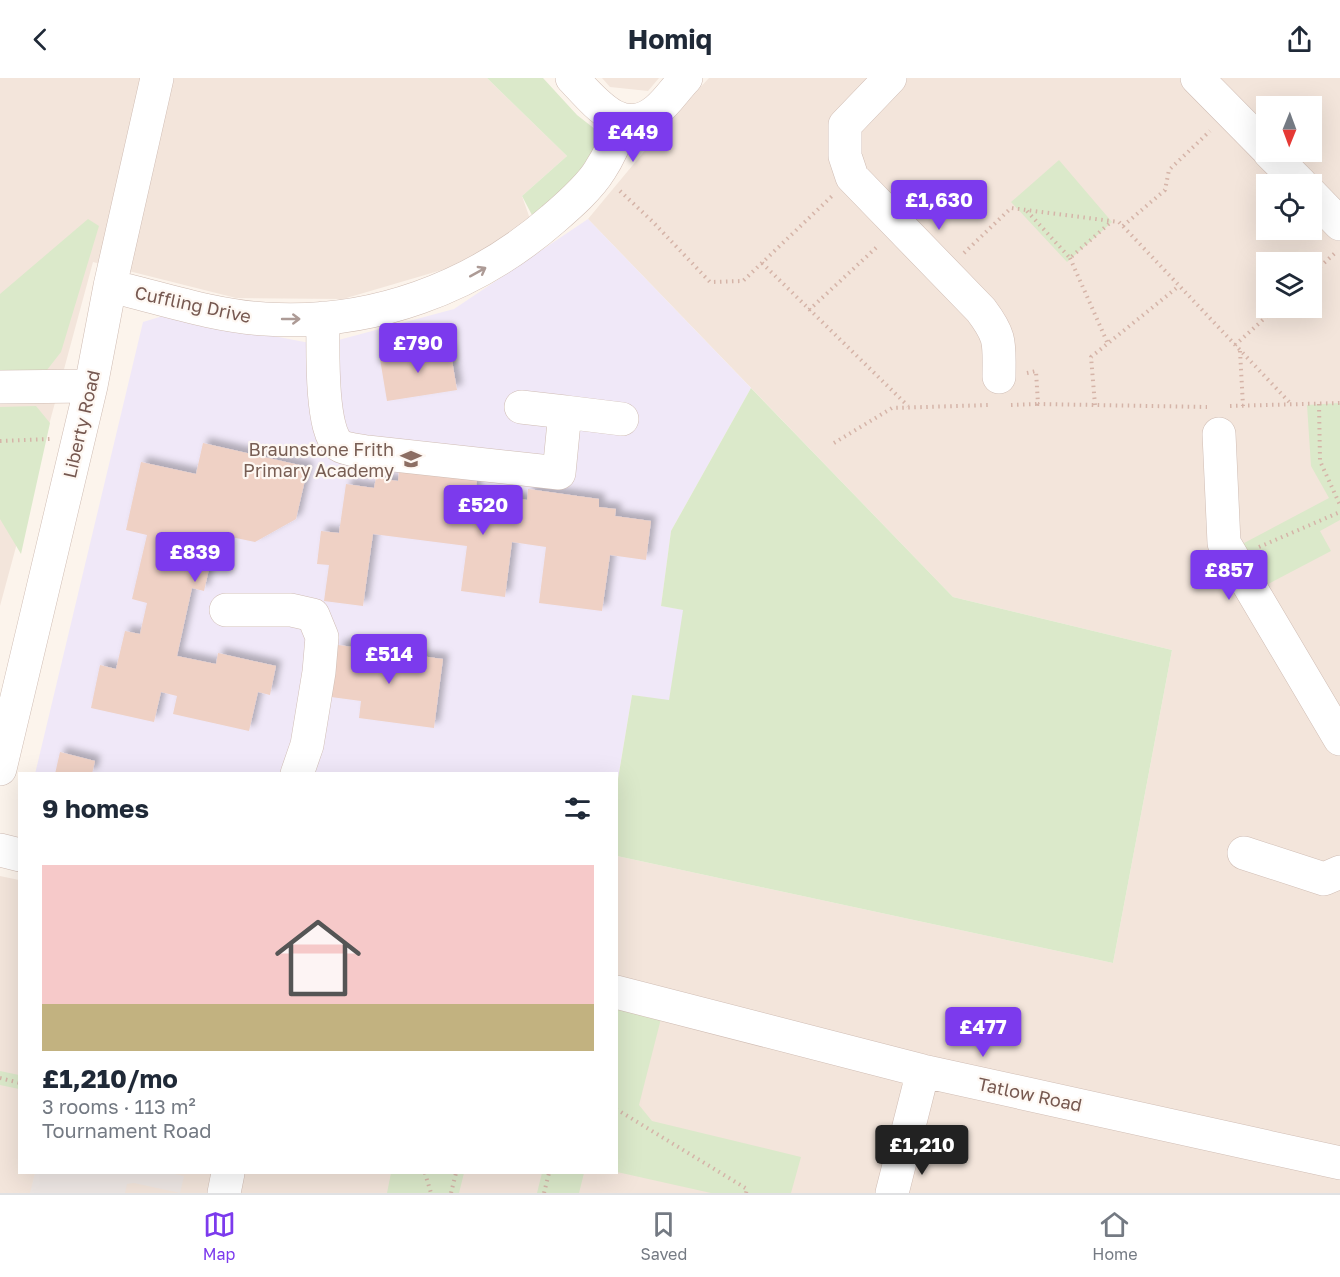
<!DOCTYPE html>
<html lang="en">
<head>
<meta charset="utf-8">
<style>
	:root { --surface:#fff; --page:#f6f6f7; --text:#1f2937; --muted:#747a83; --line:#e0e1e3; --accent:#7c3aed }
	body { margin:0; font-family:"Golos Text",sans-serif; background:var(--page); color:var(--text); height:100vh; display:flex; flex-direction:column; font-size:22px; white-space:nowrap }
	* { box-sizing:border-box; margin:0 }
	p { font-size:20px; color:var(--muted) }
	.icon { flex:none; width:33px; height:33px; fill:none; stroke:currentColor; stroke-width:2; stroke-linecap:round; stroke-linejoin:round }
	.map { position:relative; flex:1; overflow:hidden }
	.details { position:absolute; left:18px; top:694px; width:600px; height:402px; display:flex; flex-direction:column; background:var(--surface); border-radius:0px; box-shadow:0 6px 24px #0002 }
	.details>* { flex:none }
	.needle { width:39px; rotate:181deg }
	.controls { position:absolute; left:1256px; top:18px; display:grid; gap:12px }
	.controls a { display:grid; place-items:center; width:66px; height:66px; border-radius:0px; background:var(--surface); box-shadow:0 6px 24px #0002; font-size:30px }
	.price { position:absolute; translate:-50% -51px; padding:0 14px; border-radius:6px; background:var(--accent); color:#fff; font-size:20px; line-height:39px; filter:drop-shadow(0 2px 3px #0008) }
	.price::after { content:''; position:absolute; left:50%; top:36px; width:18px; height:14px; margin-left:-9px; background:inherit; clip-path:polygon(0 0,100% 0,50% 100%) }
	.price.on { background:#222; color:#fff }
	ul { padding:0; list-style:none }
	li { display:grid; align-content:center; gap:12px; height:318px; padding:0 24px }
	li+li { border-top:2px solid var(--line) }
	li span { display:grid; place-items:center; height:186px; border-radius:0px; color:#555 }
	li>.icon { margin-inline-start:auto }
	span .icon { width:108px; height:108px; fill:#fffc; stroke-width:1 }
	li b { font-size:26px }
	h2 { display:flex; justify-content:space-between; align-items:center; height:72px; padding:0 24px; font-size:26px }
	header { display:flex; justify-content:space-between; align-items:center; height:78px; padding:0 24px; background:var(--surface); font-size:27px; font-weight:700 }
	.dock { display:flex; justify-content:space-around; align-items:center; height:84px; border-top:2px solid var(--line); background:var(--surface); font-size:16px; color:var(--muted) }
	.dock a { display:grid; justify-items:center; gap:3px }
	.dock .on { color:var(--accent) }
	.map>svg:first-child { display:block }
	.residential { fill:#f3e5db; fill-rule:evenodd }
	.industrial { fill:#eee7e4 }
	.education { fill:#f0e8f8 }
	.green { fill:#dbe9ca }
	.building { fill:#efd1c5; filter:url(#shadow) }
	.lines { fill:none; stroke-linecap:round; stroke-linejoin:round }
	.minor-casing { stroke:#d0bdb4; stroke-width:34 }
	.path { stroke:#d5b4a8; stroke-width:4; stroke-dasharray:1.5 4.5; stroke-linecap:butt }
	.minor { stroke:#fff; stroke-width:33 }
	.oneway { stroke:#ad9b96 }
	.labels { text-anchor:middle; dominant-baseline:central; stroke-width:4.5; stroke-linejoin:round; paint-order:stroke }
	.street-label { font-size:18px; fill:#765850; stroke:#fef8f3 }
	.education-label { font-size:18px; fill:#785e54; stroke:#fef8f3; text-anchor:end }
</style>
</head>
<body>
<header><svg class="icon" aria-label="back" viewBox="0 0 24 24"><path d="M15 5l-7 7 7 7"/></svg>Homiq<svg class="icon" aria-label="share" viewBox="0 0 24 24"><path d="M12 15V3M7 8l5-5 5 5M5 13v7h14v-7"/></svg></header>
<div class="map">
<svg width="1340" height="1115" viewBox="0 0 1340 1115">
	<defs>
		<filter id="shadow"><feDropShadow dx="5.5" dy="-5.5" stdDeviation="3" flood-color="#0004"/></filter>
	</defs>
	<rect width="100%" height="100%" fill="#fcf4ec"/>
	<path class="residential" d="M0 0H487L567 78 522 118 530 141 476 182 343 221 236 220 93 184 0 528Z
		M602 0H659L648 13 610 9Z
		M709 0H1340V1115H0V798L19 802 20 1095H616L617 778 1113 885 1172 572 953 519 588 141 676 35ZM1266 28H1311V74H1266ZM1266 106H1311V152H1266ZM1266 184H1311V230H1266Z"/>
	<path class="industrial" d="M35 1095H170L184 1098 180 1115 134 1105 127 1106 125 1115H30Z"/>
	<path class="education" d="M588 141 751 310 671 453 661 528 684 532 669 623 632 617 617 707 616 696H35L143 244 166 237 320 267 454 231Z"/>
	<path class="green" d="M487 0H543L577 37 600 55 587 92 533 139 522 118 567 78Z
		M1059 82 1112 144 1067 184 1011 124Z
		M88 141 99 148 61 274 47 292 0 293V216Z
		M751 310 953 519 1172 572 1113 885 617 778V707L632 617 669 622 683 532 661 528 671 453Z
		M1340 325V442L1320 453 1331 473 1253 514 1229 473 1329 420 1311 388 1307 327Z
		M36 328 50 345 21 476 0 441V329Z
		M617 913 665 925 639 1027 652 1043 801 1079 791 1115H711L617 1094Z
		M0 993 19 997V1011L0 1007Z
		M391 1095H464L459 1115H387Z
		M542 1095H584L579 1115H537Z"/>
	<path class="building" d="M450 270 457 312 387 323 380 281Z
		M203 365 308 389 296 441 255 464 217 456 204 513 192 510 177 578 216 586 218 575 276 588 270 617 258 614 249 653 173 636 177 618 161 614 154 644 91 630 100 587 116 591 125 553 140 556 147 525 132 521 147 457 126 452 141 384 196 396Z
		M399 393 477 403 475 415 527 422 528 411 599 421V429L616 431 615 438 651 443 646 482 610 477 602 533 539 525 546 469 512 464 505 519 461 513 467 468 373 456 363 528 324 523 329 487 317 486 321 453 339 455 346 406 374 410 376 400 398 403Z
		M338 567 443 581 434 650 359 640 361 623 331 619Z
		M60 674 95 683 92 696H55Z"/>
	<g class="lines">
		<defs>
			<path id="minor" d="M572 0C595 24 622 61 657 32 668 23 676 10 686 0
				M890 0 845 47V78L852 99 981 232C1002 260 999 265 999 299
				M1197 0 1266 70
				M1269 74 1301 106
				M1311 116 1340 146
				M110 208C161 220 213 238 265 241 371 248 474 210 553 141 568 128 590 109 600 92 610 77 617 60 623 43
				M323 240C323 265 320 353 339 367 346 372 359 372 367 374L559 395 565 334 622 341
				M0 309 91 308
				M521 329 565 334
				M1219 356 1224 465 1340 661
				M226 532H291L313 537 322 559 319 594 307 667 297 696
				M0 691 91 308 110 208 157 0
				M0 772 20 777
				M1244 775 1324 801 1340 794
				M616 914 923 993 1340 1085
				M224 1115 228 1095
				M892 1115 923 993"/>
		</defs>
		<use href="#minor" class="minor-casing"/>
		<path class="path" d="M620 113 652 143 710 204 743 203 832 118
			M1027 133 1070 180 1111 144
			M1123 148 1165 112 1169 92 1210 53
			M964 175 1011 130 1119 144 1292 327
			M1070 180 1108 266
			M762 185 908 328
			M1311 197 1335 175
			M809 232 879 167
			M1235 267 1276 230
			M1240 273 1243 328
			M1027 295 1036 293 1038 326 1207 329
			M1319 326 1320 383 1340 427
			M1011 327 1038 326
			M1095 327 1091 279 1179 208
			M1230 328 1340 325
			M0 363 50 361
			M834 365 892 330 989 327
			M1259 469 1340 434
			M0 1000 20 1005
			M616 1031 747 1111 746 1115
			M425 1095 431 1115
			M451 1115 456 1095
			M544 1115 549 1095"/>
		<use href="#minor" class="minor"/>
	</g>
	<defs><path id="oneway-shaft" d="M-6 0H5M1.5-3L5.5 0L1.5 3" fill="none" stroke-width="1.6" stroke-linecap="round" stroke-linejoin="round" transform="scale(1.5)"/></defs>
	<g class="oneway">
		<use href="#oneway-shaft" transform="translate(478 194) rotate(-29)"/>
		<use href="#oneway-shaft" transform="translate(291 241)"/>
	</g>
	<defs>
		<symbol id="school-bare" viewBox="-9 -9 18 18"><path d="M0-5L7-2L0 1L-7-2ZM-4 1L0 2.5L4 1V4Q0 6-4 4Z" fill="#8d6e63" stroke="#fef8f3" stroke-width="2.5" paint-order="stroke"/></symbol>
	</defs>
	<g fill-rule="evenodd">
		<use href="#school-bare" x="396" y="366" width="30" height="30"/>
	</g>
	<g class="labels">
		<g class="street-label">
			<text transform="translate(193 226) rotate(12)">Cuffling Drive</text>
			<text transform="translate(81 346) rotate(-77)">Liberty Road</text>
			<text transform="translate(1030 1016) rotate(12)">Tatlow Road</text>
		</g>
		<g class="education-label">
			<text x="394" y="371">Braunstone Frith<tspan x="394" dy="21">Primary Academy</tspan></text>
		</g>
	</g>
</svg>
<div class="controls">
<a><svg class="needle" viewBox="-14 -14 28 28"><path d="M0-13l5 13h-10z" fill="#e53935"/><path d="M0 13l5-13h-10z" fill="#747a83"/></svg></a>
<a><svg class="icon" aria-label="locate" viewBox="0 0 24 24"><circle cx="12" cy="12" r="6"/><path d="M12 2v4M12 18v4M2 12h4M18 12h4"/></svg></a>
<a><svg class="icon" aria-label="layers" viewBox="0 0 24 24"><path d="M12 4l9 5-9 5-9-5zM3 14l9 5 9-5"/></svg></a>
</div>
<b class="price" style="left:633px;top:85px">£449</b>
<b class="price" style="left:939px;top:153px">£1,630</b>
<b class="price" style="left:418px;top:296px">£790</b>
<b class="price" style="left:483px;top:458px">£520</b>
<b class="price" style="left:195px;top:505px">£839</b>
<b class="price" style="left:1229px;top:523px">£857</b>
<b class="price" style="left:389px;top:607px">£514</b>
<b class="price" style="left:983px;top:980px">£477</b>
<b class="price on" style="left:922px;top:1098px">£1,210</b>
<section class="details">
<h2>9 homes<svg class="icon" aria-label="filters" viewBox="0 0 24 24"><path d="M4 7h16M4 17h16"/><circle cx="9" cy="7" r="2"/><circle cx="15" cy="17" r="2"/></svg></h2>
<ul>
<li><span style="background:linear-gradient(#f6c9c9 75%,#c2b280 0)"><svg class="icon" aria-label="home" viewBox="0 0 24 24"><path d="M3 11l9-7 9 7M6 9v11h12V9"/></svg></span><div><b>£1,210/mo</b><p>3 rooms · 113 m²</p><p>Tournament Road</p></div></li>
</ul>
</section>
</div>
<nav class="dock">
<a class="on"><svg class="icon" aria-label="map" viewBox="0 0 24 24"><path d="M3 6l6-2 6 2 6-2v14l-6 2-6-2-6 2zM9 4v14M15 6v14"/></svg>Map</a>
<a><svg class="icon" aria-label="saved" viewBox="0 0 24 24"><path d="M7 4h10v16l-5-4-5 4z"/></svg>Saved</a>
<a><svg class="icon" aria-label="home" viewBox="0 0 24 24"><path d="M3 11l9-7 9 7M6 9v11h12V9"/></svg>Home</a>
</nav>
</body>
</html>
